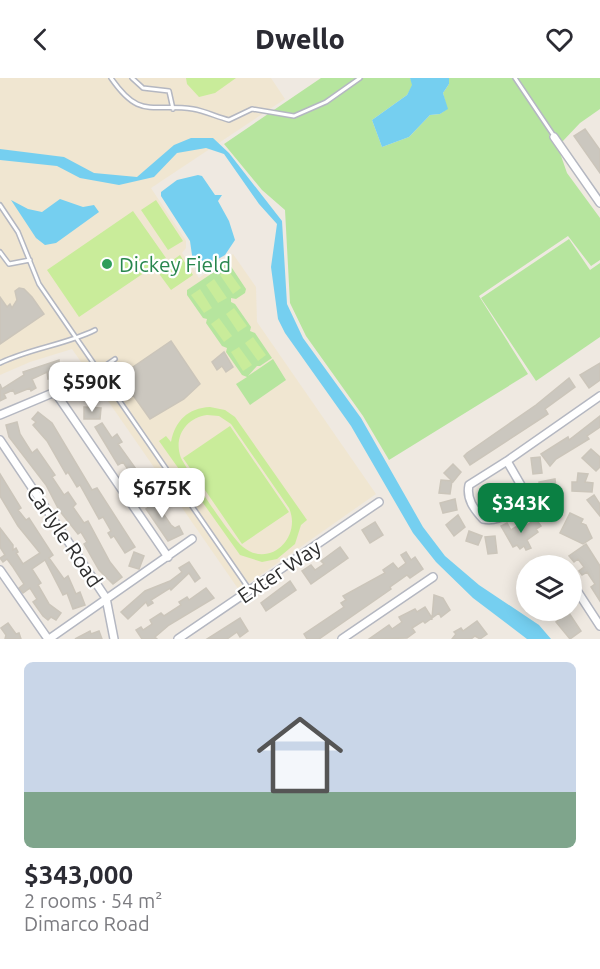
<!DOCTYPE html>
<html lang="en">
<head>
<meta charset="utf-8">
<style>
	:root { --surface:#fff; --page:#f2f2f3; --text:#2b2b33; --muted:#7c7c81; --line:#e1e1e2; --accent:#0b8043 }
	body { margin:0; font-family:Ubuntu,sans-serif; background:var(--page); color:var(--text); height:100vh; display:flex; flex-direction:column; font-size:22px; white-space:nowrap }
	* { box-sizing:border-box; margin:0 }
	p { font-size:20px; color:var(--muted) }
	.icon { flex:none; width:33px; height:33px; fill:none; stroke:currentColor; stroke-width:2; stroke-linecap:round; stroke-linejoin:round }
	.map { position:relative; height:561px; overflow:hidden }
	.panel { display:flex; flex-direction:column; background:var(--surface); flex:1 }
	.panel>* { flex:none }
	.fabs { position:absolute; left:516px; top:477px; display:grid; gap:12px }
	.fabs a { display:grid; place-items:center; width:66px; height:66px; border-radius:50%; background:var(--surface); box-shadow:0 3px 15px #0003; font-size:30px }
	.price { position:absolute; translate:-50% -51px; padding:0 14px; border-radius:12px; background:#fff; color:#222; font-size:20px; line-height:39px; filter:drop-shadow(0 2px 3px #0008) }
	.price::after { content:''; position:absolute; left:50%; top:36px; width:18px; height:14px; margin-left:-9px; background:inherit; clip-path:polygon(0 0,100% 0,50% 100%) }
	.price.on { background:var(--accent); color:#fff }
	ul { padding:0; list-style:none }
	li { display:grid; align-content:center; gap:12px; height:318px; padding:0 24px }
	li+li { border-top:2px solid var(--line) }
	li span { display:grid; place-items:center; height:186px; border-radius:9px; color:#555 }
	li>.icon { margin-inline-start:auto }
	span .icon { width:108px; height:108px; fill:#fffc; stroke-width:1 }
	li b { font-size:26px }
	header { display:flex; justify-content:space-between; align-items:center; height:78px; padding:0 24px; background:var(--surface); font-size:27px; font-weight:800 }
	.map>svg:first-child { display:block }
	.education { fill:#f0e6d1 }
	.green { fill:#b6e59e }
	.pitch { fill:#c9ec9a; fill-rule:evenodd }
	.water { fill:#75cff0 }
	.building { fill:#cbc7bf; stroke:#cbc5ba; stroke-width:1.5 }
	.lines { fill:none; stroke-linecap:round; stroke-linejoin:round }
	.service-casing { stroke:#b4b7c1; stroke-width:6 }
	.minor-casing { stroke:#b4b7c1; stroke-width:10 }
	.service { stroke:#fff; stroke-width:3 }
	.minor { stroke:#fff; stroke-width:7 }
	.leisure-dot { fill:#2e9e5b; stroke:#fff; stroke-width:2 }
	.labels { text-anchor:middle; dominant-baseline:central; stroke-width:4.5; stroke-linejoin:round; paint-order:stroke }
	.leisure-label { font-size:21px; fill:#27864d; stroke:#fff; text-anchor:start }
	.street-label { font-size:21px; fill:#2e2e2e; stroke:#fff }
</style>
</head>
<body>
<header><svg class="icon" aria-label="back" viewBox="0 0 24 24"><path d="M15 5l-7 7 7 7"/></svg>Dwello<svg class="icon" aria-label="heart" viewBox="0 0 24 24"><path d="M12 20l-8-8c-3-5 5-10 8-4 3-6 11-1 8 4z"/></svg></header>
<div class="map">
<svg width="600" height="561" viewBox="0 0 600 561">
	<rect width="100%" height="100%" fill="#efe9e1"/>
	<path class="education" d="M0 0H271L285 21 151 110 186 163V170L182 175 199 200 233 176 256 209 257 244 376 416 239 512 72 271 30 284 0 297Z"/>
	<path class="green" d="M321 0H410L413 7 407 17 372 42 382 69 409 59 430 37 440 36 447 31 443 15 449 6V0H600V31L580 45 562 64 555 54 549 57 559 72 567 95 600 140V182L591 188 568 158 479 218 528 296 389 382 363 338 306 258 290 225 285 132 262 112 224 66Z
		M569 161 590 192 600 185V259L536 303 481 220Z
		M226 186 230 187 246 211 245 215 236 221 231 220V224L235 226 251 249 250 253 255 255 272 280 260 288H257L248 298 273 281 286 302 250 327 236 306 247 299 242 297 226 274 227 270 222 268 206 245 207 241 203 240 187 217V212Z"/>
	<path class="pitch" d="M186 0H236L215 15 199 19 187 6Z
		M156 122 183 163 168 172 141 132Z
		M133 133 166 180 79 239 47 192Z
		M180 177 193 197 171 212 157 193Z
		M228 192 241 210 233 216 220 197Z
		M214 201 227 220 218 225 206 207Z
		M200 211 212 230 204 235 191 217Z
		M234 230 247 248 238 254 226 236Z
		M219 240 232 258 224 264 211 246Z
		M253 259 266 277 258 283 245 265Z
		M239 269 252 287 243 293 231 274Z
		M210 329 225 332 235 339 307 442 301 447 295 466 277 481 262 484 240 477 159 363 166 358 171 364C175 343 188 330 210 329ZM207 337 219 338 231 346 289 430C302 459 270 491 243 469 229 457 191 398 181 380 173 359 186 340 207 337Z
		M230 348 289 434 242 466 183 380Z"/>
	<path class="water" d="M410 0H449V6L443 15 448 31 440 36 430 37 409 59 382 69 372 42 407 17 412 7Z
		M191 60H213L229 75 282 143 287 226 303 260 361 340 423 449 445 478 479 507 539 547 551 561H527L473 520 436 484 413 455 351 348 285 255 278 241 271 189 277 146 259 126 224 76 206 70 177 75 154 99 119 107 80 100 57 88 0 82V71L64 79 94 95 137 99 174 67Z
		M198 97 202 98 215 117H222L218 123 229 143 235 162 225 177 201 191 193 184 190 163 161 118V114L177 102Z
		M60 121 83 129 94 127 99 134 56 165 45 167 36 160 11 122 28 131 42 134Z"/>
	<path class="building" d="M585 51 600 72V95L574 58Z
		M19 210 24 211 32 219 44 236 0 266V219L7 229 10 226 12 230 17 222 15 213Z
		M171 263 200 306 184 321 150 341 133 317 128 320 115 301 116 295 127 293Z
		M224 274 233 289 226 294 222 288 217 292 212 284Z
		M59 282V286H76V290H80L81 299H67V297L48 301 47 294 32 301 36 310 31 313 30 310 15 316 13 312 4 316 6 320 0 323V306L2 311 24 297 23 294Z
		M600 285V302L589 310 580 297Z
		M569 300 575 309 545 331 548 336 470 387 464 378 467 375 536 327Z
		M84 329 101 330 100 341H84Z
		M38 334 52 345 92 412 97 410 135 469 125 475 114 458 111 460 108 455 111 453 103 439 99 441 80 407 77 409 68 394 66 396 47 363 33 347 36 344 32 341Z
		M600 338V349L587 358 589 361 556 381 550 388 541 376 568 359 569 362Z
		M17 344 20 356 32 375 37 371 55 397 52 399 64 417 68 414 76 426 73 429 84 445 88 443 110 484 122 499 113 506 99 492 84 466 87 464 81 454 78 456 59 432 46 407 9 359 6 347Z
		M102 345 112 360 117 356 122 364 118 366 141 398 129 406 123 397 129 393 123 384 118 387 95 349Z
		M591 371 600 379V389L596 393 582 380Z
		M540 379 542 395 533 396 531 380Z
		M453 386 461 394 453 404 444 395Z
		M578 395 588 396 585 404 593 405 592 414 572 413V404H577Z
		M0 396 21 430 18 432 26 442 29 440 53 477 49 480 64 501 68 498 76 516 80 514 85 527 73 531 67 515 63 517 45 482 32 491 41 505 38 507 49 526 61 535 56 542 51 539 48 542 43 538 33 524 37 521 30 510 23 515 19 510 24 506 13 489 7 481 3 484 0 480 5 477 0 469V450L13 467V472L16 470 18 474 16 475 23 486 40 475 18 448 0 418Z
		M555 401 556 409 551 410 552 414 540 412 539 404Z
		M441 402 452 403 450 416 439 415Z
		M156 415 164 424 158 428 171 447 175 450 179 448 183 456 168 463 146 431 150 428 146 424Z
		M594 417 600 426V438L587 422Z
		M455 421 457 432 443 435 440 425Z
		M538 421 554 427 549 439 534 432Z
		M570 435 583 441 581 445 586 447 592 460 583 466 560 455Z
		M458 437 465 449 454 458 446 447Z
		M536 441 541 448 536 451 538 454 527 462 531 470 526 472 524 468 520 471 517 467 513 469 501 448 507 445 511 452 525 443 527 447Z
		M375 444 383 457 370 465 362 452Z
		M469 453 482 458 478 467 466 463Z
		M495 458 497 475 488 476 485 459Z
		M586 466 600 488V523L591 509 595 506 587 494 582 497 579 493 584 489 578 481 574 484 569 478Z
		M340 469 348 480 311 506 302 493 311 487 315 492 324 486 321 483Z
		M134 474 144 478 139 491 129 488Z
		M406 474 411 482 415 479 423 491 410 500 407 497 390 509 391 511 319 561H307L304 556 344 529 341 525 346 522 343 518 385 495 383 492 393 485 398 491 406 485 401 477Z
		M189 484 200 500 195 504 189 495 171 512 170 510 151 522 153 525 148 528 146 524 128 541 121 534 145 513 170 503 182 494 179 490Z
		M290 503 296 512 266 533 261 525Z
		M206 510 214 520 169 547 155 559 157 561H142L136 552 141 549 143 552 152 546 150 542 161 535 164 538 181 527 179 524 187 519 189 522Z
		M434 517 443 520 450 532 441 539 439 535 425 545 423 543 412 550 415 554 407 560 369 561 389 547 392 551 402 544 399 539 415 531 417 534 425 529 432 540Z
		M569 535 581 553 570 561 556 544Z
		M240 540 248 553 240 559 237 554 227 561H207Z
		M477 543 487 556 480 561 475 558 471 561H452L456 556 454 554 461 550 463 553Z
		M8 545 16 556 19 555 21 561H5L6 557 1 550Z
		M90 553 91 556 99 553 102 561H75Z"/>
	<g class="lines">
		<defs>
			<path id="service" d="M111 0C140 42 151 25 193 31 205 33 217 39 229 42L252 31 294 38 326 24 360 0
				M132 0 143 10 169 13 173 31
				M515 0 554 58
				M0 127 18 154 39 206 249 511
				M0 174 9 186 30 182
				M0 285C31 270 65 267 95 252
				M99 292 115 281"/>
			<path id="minor" d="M554 59 600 125
				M55 314 168 479
				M0 337 55 314 85 311
				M0 362 106 520 114 561
				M507 383 526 416C516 430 502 445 483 441 474 431 466 421 469 407Z
				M507 383 600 318
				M126 418 151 403
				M558 486 559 488
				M0 492 48 561
				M572 505 600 548
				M49 561 192 461
				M178 561 379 424
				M342 561 433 499"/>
		</defs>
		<use href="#service" class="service-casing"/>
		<use href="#minor" class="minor-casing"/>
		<use href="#service" class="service"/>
		<use href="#minor" class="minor"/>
	</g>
	<circle class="leisure-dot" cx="107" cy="186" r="6"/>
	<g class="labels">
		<g class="leisure-label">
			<text x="119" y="186">Dickey Field</text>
		</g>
		<g class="street-label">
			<text transform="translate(65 458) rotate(56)">Carlyle Road</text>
			<text transform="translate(279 493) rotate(-34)">Exter Way</text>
		</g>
	</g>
</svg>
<div class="fabs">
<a><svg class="icon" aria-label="layers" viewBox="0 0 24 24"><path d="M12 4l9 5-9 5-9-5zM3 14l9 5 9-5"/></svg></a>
</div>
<b class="price" style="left:92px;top:335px">$590K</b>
<b class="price" style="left:162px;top:441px">$675K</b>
<b class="price on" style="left:521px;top:456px">$343K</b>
</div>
<section class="panel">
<ul>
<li><span style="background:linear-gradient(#c9d6e8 70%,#7fa58c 0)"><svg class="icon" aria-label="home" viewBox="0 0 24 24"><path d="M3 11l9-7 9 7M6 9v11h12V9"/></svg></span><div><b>$343,000</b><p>2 rooms · 54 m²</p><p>Dimarco Road</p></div></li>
</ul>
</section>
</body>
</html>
